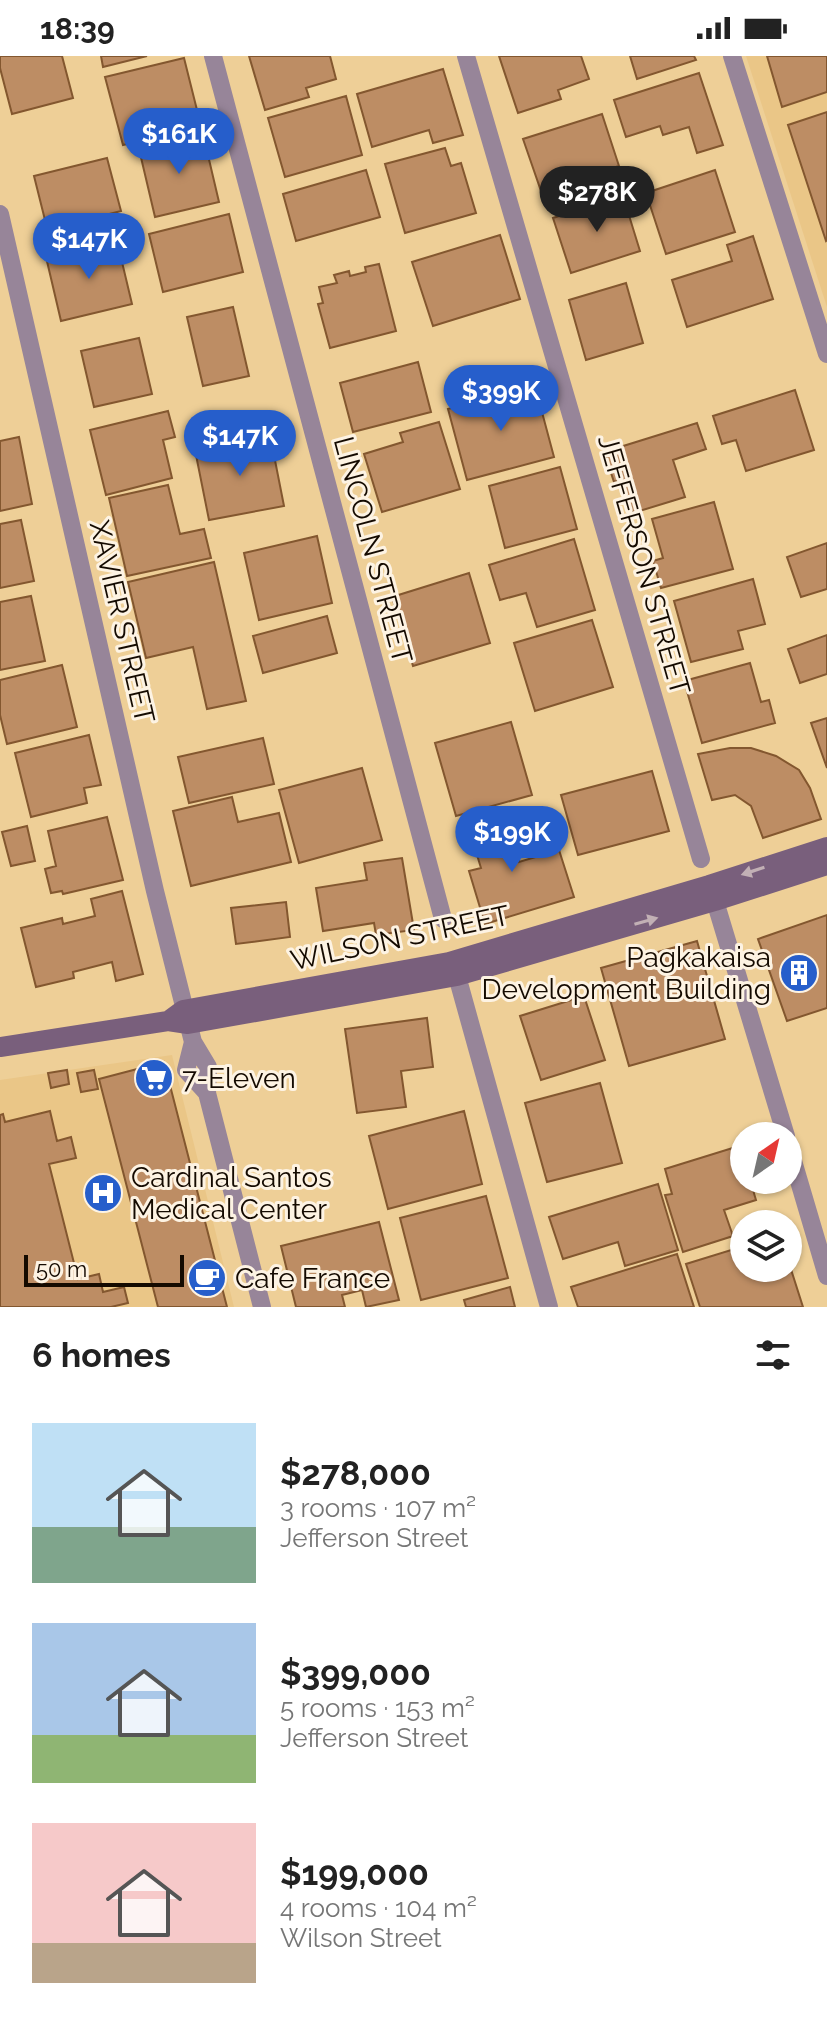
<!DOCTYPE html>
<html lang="en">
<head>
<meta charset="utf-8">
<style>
	:root { --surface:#fff; --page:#f6f6f6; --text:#222; --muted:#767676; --accent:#265ecb }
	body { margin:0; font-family:Raleway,sans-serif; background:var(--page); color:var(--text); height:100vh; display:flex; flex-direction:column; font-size:30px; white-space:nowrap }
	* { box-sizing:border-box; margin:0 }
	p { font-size:26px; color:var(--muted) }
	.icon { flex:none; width:44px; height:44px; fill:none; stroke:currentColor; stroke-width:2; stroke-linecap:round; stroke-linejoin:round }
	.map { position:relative; height:1251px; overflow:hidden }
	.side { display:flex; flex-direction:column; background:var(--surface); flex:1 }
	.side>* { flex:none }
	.needle { width:52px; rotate:34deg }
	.tools { position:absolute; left:730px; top:1066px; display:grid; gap:16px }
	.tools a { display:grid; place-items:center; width:72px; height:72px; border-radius:50%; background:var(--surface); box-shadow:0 2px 6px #0004; font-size:40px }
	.scale { position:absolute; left:24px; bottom:20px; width:160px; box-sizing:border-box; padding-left:8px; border:4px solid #140a00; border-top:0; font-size:22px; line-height:28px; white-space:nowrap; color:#140a00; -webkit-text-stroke:6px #fdf3e3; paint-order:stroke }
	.price { position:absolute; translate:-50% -68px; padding:0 18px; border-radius:28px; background:var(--accent); color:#fff; font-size:26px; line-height:52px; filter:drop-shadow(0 2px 4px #0008) }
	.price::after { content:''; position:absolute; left:50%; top:48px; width:24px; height:18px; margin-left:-12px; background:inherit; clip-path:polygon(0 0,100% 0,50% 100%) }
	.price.active { background:#222; color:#fff }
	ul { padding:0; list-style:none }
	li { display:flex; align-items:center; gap:24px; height:200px; padding:0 32px }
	li span { display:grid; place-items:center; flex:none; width:224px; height:160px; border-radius:0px; color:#555 }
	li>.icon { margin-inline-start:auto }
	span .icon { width:96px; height:96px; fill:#fffc; stroke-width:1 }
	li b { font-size:34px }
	h2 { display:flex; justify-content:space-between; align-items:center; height:96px; padding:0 32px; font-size:34px }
	.status { display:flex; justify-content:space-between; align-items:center; height:56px; padding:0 40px; background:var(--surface); direction:ltr }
	.status svg { height:22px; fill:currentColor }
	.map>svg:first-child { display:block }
	.built { fill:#eac687 }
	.building { fill:#bd8d64; stroke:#83572f; stroke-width:2 }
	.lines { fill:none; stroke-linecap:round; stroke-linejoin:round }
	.street { stroke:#978599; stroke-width:18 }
	.secondary { stroke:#795f7c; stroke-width:20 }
	.oneway { fill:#c2b0b5 }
	.labels { text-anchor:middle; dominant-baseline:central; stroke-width:6; stroke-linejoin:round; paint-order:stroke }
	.street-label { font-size:28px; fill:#140a00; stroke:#fdf3e3 }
	.poi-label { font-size:28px; fill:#140a00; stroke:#fdf3e3; text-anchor:start }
</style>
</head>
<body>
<div class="status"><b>18:39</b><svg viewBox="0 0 49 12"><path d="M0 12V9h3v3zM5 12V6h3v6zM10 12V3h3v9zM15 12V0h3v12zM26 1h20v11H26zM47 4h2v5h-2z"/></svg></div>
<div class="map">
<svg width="827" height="1251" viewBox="0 0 827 1251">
	<rect width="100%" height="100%" fill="#eecf97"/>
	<path class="built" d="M746 0H827V251Z
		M172 999 234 1251H0V1024Z"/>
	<path class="building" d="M0 0H62L73 42 12 58 0 12Z
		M101 0H147L103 11Z
		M249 0H330L336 23 306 32 309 41 265 54Z
		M499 0H581L589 23 558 34 561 43 518 57Z
		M630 0H694L696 4 637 23Z
		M767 0H827V36L782 51Z
		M184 2 201 70 123 89 105 21Z
		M443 13 463 79 433 87 429 74 372 91 357 38Z
		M699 17 723 89 697 97 689 71 663 79 660 70 626 81 614 44Z
		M346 40 362 99 285 121 268 62Z
		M827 56V184L826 185 788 69Z
		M602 58 619 110 541 135 523 83Z
		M203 78 219 146 155 161 139 93Z
		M445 92 451 110 461 107 476 157 405 177 385 108Z
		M107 102 121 155 94 162 98 176 51 188 34 120Z
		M366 114 380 161 296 185 283 138Z
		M715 114 735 176 666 198 646 137Z
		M623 140 640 195 571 217 553 162Z
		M229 158 243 216 163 236 149 178Z
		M500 179 520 243 433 270 412 206Z
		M753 180 773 243 687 271 672 224 732 205 727 189Z
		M117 185 132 248 61 265 46 201Z
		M379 208 396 275 330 292 318 248 323 247 319 231 337 227 334 219 349 215 350 220 366 216 365 211Z
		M626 227 643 287 586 304 569 244Z
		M233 251 249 320 203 330 187 261Z
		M139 282 152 338 94 351 81 295Z
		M418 306 431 356 353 376 340 327Z
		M535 330 554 401 467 424 448 353Z
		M795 334 814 394 746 415 736 384 722 388 713 360Z
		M168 355 175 381 163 384 172 422 106 439 90 374Z
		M439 366 460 433 382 456 364 398 403 386 400 377Z
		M697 367 706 393 673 404 685 441 633 457 622 423 614 426 604 396Z
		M270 379 284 450 209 464 195 394Z
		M19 381 32 448 0 455V385Z
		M560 411 577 473 505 492 489 430Z
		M168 429 180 478 204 473 211 502 127 520 109 442Z
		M714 446 733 513 661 532 653 505 663 502 652 463Z
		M21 464 34 525 0 532V468Z
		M317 480 332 547 259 564 244 497Z
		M574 483 595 554 537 571 526 537 500 544 489 509Z
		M827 487V533L801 541 787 501Z
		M214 506 246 645 207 653 193 591 146 602 128 526Z
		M469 517 490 587 413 610 392 541Z
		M753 523 765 568 738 575 743 593 691 606 674 545Z
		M31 540 45 605 0 614V546Z
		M327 560 337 597 263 617 253 580Z
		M592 564 613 631 535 655 514 587Z
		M827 579V618L800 627 788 593Z
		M750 607 761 646 769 644 775 667 702 687 684 625Z
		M62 609 77 671 7 688 0 659V624Z
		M827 662V712L811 667Z
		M511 666 532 739 456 760 435 687Z
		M89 679 101 729 84 732 87 747 31 761 15 697Z
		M263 682 274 728 189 747 178 701Z
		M730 692H751L776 700 799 714 810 732 821 763 763 782 751 750 735 739 712 744 698 698Z
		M362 712 382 784 299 807 279 734Z
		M652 715 669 775 578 799 561 739Z
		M232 741 238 766 279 757 291 806 191 830 173 755Z
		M497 753 512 803 518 801 519 806 559 794 574 841 485 868 469 815 481 812 466 763Z
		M547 757 553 778 511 791 504 769Z
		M107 761 123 824 63 838 62 835 51 837 45 813 56 810 48 775Z
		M27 770 35 805 11 810 2 776Z
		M402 802 414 874 376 879 374 867 323 875 316 832 367 824 364 807Z
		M122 835 143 918 116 925 112 906 73 916 74 922 36 931 21 872 62 862 63 868 95 860 91 843Z
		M286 846 290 881 236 888 231 852Z
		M827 859V952L787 965 758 883Z
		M697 885 725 983 629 1010 601 912Z
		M584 940 605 1004 541 1024 520 960Z
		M427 962 433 1011 401 1015 406 1051 357 1057 345 973Z
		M164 1006 227 1251H158L99 1023Z
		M67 1014 69 1028 51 1032 48 1017Z
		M94 1014 98 1033 81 1036 77 1017Z
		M600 1027 622 1107 547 1126 525 1047Z
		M50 1055 57 1085 71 1081 76 1102 49 1108 78 1223 99 1218 103 1236 124 1231 128 1247 111 1251H0V1059L3 1058 5 1066Z
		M464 1055 482 1128 388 1153 369 1080Z
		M739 1090 744 1106V1124H750L756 1144 724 1154 733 1180 683 1196 665 1139 672 1138 665 1113Z
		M658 1128 678 1194 625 1210 618 1186 563 1203 549 1161Z
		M486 1140 508 1222 421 1244 400 1162Z
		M379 1166 399 1244 366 1251 362 1234 342 1239 345 1251H296L281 1190Z
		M744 1190V1212H788V1204L803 1251H700L686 1208Z
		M677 1198 694 1251H578L571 1231Z
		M510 1231 515 1251H466L464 1244Z"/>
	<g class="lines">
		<path class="street" d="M213 0 443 863
			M466 0 701 803
			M732 0 827 298
			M0 158 155 835 193 986 186 1014 207 1037 262 1251
			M715 845 786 1080
			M457 920 549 1251
			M193 986 208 1011 207 1037
			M788 1088 827 1220"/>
		<path class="secondary" d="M168 965 183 954 449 906 709 829 827 791
			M0 991 168 965 188 968 457 920 715 845 827 809"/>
	</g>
	<defs><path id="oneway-solid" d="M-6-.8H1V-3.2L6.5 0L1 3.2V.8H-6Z" transform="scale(2)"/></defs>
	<g class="oneway">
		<use href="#oneway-solid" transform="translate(753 815) rotate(162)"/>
		<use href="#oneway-solid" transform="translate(646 865) rotate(-16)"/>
	</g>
	<defs>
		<symbol id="building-disc" viewBox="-11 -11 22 22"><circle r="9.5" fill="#265ecb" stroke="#fdf3e3"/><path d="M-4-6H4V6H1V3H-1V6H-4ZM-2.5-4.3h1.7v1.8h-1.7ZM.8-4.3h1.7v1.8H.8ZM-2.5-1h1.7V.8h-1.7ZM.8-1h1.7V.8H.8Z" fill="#fff"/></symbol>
		<symbol id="supermarket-disc" viewBox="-11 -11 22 22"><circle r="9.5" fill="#265ecb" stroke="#fdf3e3"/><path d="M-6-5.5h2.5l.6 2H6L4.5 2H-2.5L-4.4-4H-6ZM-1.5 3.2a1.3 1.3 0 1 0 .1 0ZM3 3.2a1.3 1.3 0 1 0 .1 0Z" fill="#fff"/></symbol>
		<symbol id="hospital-disc" viewBox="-11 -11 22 22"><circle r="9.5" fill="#265ecb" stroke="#fdf3e3"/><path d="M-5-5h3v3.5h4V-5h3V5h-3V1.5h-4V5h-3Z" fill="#fff"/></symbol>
		<symbol id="cafe-disc" viewBox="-11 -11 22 22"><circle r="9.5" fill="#265ecb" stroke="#fdf3e3"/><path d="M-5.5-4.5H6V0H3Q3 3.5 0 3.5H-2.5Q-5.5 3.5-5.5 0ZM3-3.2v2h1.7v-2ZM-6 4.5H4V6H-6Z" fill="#fff"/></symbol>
	</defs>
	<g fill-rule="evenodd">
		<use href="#building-disc" x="777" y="895" width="44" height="44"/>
		<use href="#supermarket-disc" x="132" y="1000" width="44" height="44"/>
		<use href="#hospital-disc" x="81" y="1115" width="44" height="44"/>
		<use href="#cafe-disc" x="185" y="1200" width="44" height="44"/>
	</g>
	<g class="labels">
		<g class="street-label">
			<text transform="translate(373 494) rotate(75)">LINCOLN STREET</text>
			<text transform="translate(644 509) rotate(74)">JEFFERSON STREET</text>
			<text transform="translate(122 566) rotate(77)">XAVIER STREET</text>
			<text transform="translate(400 882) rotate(-12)">WILSON STREET</text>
		</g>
		<g class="poi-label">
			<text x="771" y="901" text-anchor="end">Pagkakaisa<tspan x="771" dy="32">Development Building</tspan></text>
			<text x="182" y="1022">7-Eleven</text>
			<text x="131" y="1121">Cardinal Santos<tspan x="131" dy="32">Medical Center</tspan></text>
			<text x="235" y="1222">Cafe France</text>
		</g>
	</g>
</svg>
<div class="tools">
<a><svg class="needle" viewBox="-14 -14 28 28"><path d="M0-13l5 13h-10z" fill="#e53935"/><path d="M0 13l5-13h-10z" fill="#767676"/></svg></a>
<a><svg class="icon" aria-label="layers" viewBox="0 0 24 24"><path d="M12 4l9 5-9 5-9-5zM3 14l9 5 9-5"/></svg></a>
</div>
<div class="scale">50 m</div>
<b class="price" style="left:179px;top:120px">$161K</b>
<b class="price active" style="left:597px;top:178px">$278K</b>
<b class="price" style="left:89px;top:225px">$147K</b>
<b class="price" style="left:501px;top:377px">$399K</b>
<b class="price" style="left:240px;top:422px">$147K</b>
<b class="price" style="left:512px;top:818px">$199K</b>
</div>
<section class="side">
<h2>6 homes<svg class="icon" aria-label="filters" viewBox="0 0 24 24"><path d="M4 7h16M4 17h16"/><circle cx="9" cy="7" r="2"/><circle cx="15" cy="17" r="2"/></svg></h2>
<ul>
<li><span style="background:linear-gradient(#bfe0f5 65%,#7fa58c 0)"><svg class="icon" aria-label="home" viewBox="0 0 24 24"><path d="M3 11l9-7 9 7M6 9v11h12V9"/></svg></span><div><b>$278,000</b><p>3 rooms · 107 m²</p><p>Jefferson Street</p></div></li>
<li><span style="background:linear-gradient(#a9c7e8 70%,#8fb573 0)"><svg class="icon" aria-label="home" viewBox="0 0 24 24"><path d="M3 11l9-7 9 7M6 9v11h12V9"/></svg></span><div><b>$399,000</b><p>5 rooms · 153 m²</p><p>Jefferson Street</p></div></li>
<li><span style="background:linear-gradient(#f6c9c9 75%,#b9a48a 0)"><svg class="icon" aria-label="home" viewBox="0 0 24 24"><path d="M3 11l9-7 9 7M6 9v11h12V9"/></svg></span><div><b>$199,000</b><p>4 rooms · 104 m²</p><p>Wilson Street</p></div></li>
</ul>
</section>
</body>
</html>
